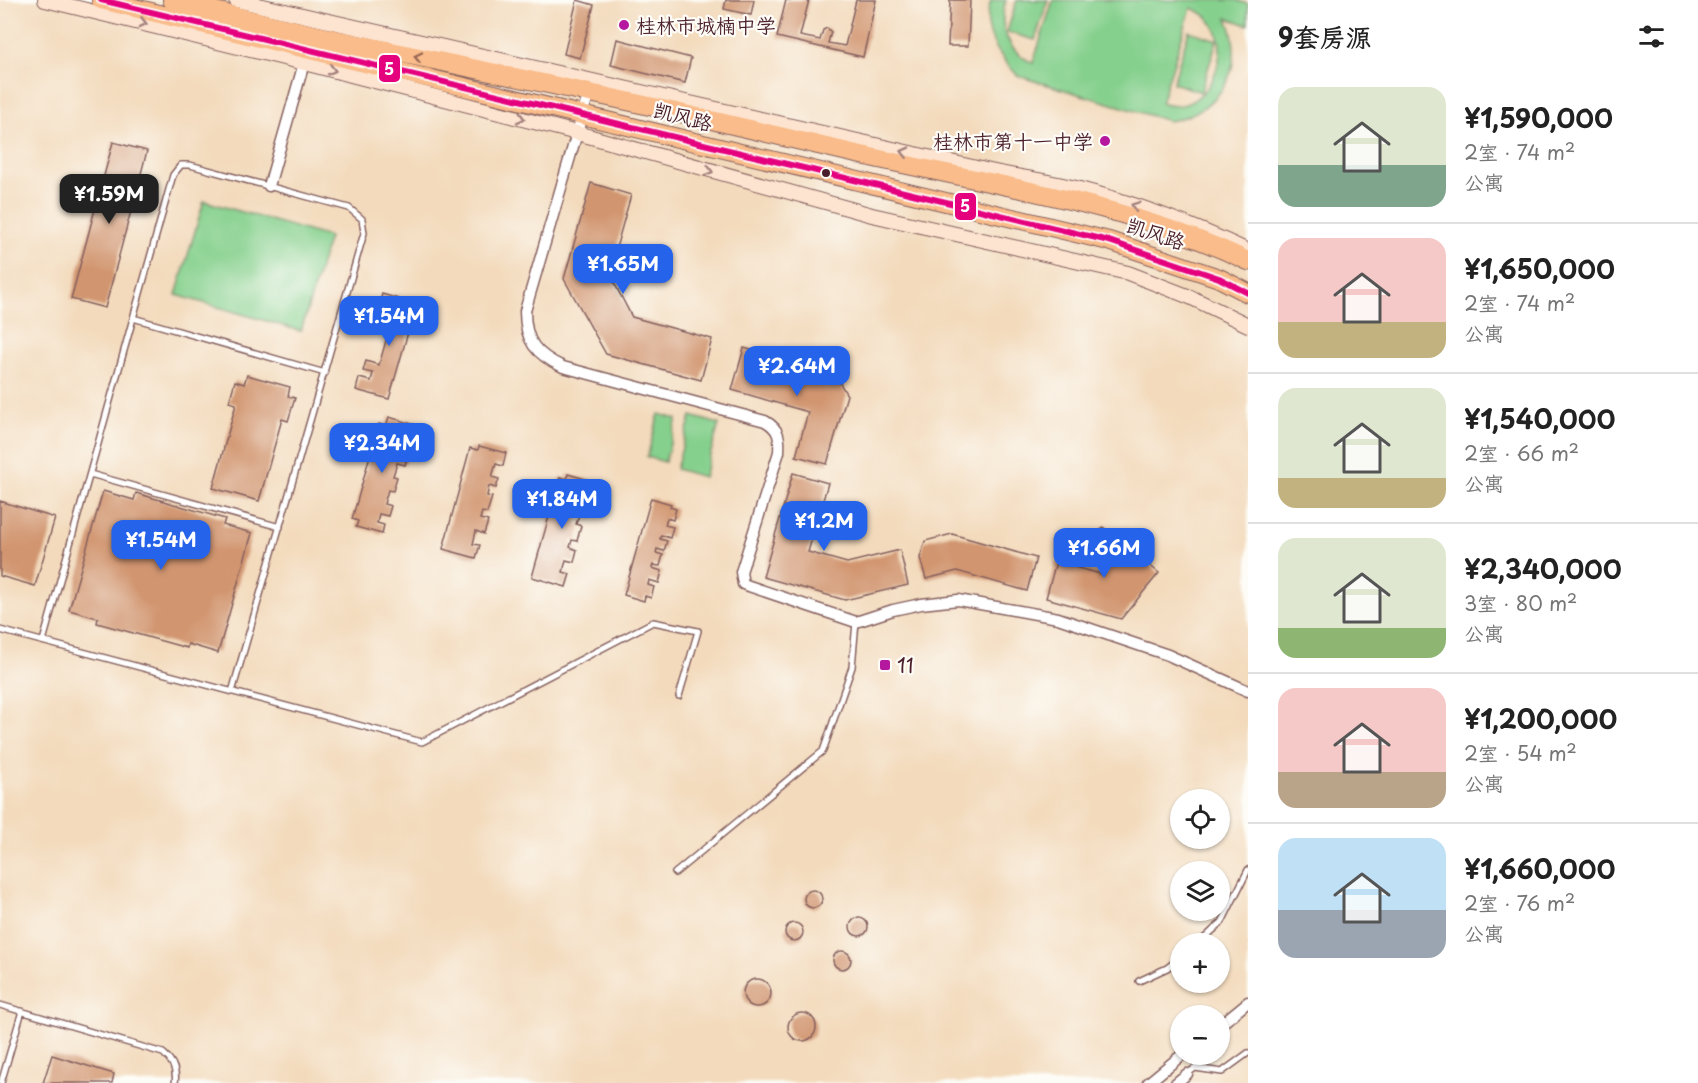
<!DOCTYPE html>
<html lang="zh">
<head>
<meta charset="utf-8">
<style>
	:root { --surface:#fff; --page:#f2f2f2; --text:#222; --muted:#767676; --line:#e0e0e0; --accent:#2563eb }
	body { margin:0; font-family:"Playpen Sans","LXGW WenKai TC",sans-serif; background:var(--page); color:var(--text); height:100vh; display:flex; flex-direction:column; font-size:22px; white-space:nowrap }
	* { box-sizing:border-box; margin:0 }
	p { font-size:20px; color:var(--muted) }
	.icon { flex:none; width:33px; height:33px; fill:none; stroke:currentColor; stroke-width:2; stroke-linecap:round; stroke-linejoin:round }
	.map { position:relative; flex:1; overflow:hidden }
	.sheet { display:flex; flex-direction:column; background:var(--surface); width:450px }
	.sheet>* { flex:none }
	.fabs { position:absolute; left:1170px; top:789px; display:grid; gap:12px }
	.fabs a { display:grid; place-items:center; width:60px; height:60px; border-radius:50%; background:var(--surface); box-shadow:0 2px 4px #0004; font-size:30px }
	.price { position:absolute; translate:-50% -51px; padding:0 14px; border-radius:12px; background:var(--accent); color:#fff; font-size:20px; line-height:39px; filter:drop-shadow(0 2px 3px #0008) }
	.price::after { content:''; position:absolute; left:50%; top:36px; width:18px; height:14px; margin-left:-9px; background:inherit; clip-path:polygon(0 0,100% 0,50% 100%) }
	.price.on { background:#222; color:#fff }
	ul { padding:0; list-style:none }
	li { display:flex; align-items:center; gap:18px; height:150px; padding:0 30px }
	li+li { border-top:2px solid var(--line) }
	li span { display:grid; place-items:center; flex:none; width:168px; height:120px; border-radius:18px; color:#555 }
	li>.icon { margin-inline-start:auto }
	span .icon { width:72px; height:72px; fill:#fffc; stroke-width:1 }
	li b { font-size:26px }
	h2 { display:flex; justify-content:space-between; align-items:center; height:72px; padding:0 30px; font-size:26px }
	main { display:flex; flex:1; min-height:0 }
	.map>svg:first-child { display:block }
	.green { fill:#85d08d; stroke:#68785c; stroke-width:1.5; fill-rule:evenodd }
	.building { fill:#d1956f }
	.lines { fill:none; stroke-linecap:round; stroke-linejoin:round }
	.lane-casing { stroke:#85605e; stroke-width:8 }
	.street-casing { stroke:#85605e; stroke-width:13 }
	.secondary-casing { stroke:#85605e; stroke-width:16 }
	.highway-casing { stroke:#85605e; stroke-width:20 }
	.lane { stroke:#fff; stroke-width:5 }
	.street { stroke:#fff; stroke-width:10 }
	.secondary { stroke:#fde4d0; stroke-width:14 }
	.highway { stroke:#f9bc8a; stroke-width:18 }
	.bus-1-casing { stroke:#fdfcf7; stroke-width:10 }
	.bus-1 { stroke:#e5007d; stroke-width:6 }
	.oneway { stroke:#a4827e }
	.oneway2 { stroke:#996656 }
	.poi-dot { fill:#b5179e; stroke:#fdfcf7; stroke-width:2 }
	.bus-dot { fill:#4a1f2b; stroke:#fdfcf7; stroke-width:2 }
	.labels { text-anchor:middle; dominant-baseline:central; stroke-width:4.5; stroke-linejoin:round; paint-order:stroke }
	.poi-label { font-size:20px; fill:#4a1f2b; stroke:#fdfcf7; text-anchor:start }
	.street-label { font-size:20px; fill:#4a1f2b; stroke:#fdfcf7 }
	.line-badge { stroke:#fdfcf7; stroke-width:2 }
	.badge-label { font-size:16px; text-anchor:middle; font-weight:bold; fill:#fff }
</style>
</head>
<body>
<main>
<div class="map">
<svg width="1248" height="1083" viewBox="0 0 1248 1083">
	<rect width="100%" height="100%" fill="#fdfcf7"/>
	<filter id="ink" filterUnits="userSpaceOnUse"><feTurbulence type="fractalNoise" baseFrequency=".0167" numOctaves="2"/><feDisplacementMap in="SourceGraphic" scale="12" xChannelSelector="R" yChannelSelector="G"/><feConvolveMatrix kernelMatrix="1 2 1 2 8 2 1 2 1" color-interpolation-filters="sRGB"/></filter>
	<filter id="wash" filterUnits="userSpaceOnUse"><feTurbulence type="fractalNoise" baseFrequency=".008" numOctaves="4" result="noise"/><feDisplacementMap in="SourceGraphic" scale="24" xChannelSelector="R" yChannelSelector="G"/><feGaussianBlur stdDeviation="1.35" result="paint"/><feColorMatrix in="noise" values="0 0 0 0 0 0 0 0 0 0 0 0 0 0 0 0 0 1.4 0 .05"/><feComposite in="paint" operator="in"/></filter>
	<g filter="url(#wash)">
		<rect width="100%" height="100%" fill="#f3dabc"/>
		<path class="green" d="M991 0H1006C997 26 1008 52 1033 63L1053 0H1236L1248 4V25L1227 18C1248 68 1220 112 1169 121L1018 76C998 55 980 30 991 0ZM1191 8C1248 28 1211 123 1161 103Z
			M1017 0H1048L1035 40 1007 32Z
			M1189 31 1217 40 1201 92 1173 83Z
			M204 201 329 237 301 331 176 295Z
			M659 414 677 419 665 462 647 457Z
			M691 416 719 424 704 477 676 469Z"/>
		<g id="blocks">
			<path class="building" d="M577 0 594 5 580 58 564 54Z
				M726 0H754L751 15 724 9Z
				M786 0H809L800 36 820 40 823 30 827 28 831 32 828 43 845 46 856 0H876L863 57 777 37Z
				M950 0H970L968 46H948Z
				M617 39 691 58 685 83 611 65Z
				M113 142 147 151 105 308 71 299Z
				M591 183 631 195 609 273 632 317 712 339 701 380 606 354 564 279Z
				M382 294 416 304 389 399 356 390 359 378 371 381 373 373 363 371 366 361 379 365 390 327 375 323 379 310 389 313 391 308 379 305Z
				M744 348 834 373 847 395 827 464 796 456 808 412 732 390Z
				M247 375 290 387 288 396 295 398 288 421 282 419 259 501 213 488 236 404 229 402 235 381 244 384Z
				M389 417 416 425 412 438 405 436 401 449 409 451 405 465 397 463 393 476 397 477 393 491 388 490 384 504 391 506 388 516 379 514 377 523 384 525 382 534 356 527 358 521 352 519 379 424 386 426Z
				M479 446 506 453 503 466 496 464 492 477 499 479 496 488 489 486 487 496 492 497 487 513 482 512 480 519 488 521 484 534 476 531 473 544 480 545 476 558 443 549 470 448 478 450Z
				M793 473 828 483 808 552 847 563 900 550 908 585 845 600 763 577Z
				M568 474 596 482 593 494 585 492 582 505 589 507 586 516 579 515 576 524 581 526 577 541 572 540 570 547 577 550 574 562 566 560 563 572 570 574 566 587 532 577 560 477 567 479Z
				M103 491 134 500 136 493 225 519 223 525 252 533 218 653 188 644 187 648 97 623 98 618 69 610Z
				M651 498 671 504 670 507 676 509 673 520 667 518 665 525 673 527 670 538 661 535 660 539 667 541 664 551 657 549 656 553 663 555 660 566 653 565 652 568 662 571 659 583 649 580 648 585 654 587 651 598 645 596 644 601 624 595Z
				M0 501 55 518 35 586 0 576Z
				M1103 527 1159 573 1121 619 1046 598 1056 562 1104 575 1106 569 1084 551Z
				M952 534 1036 558 1027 591 957 571 926 579 920 558 925 541Z
				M804 899a9 9 0 1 1 18 0a9 9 0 1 1-18 0Z
				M850 927a9 9 0 1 1 18 0a9 9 0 1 1-18 0Z
				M785 932a9 9 0 1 1 18 0a9 9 0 1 1-18 0Z
				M833 960a9 9 0 1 1 18 0a9 9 0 1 1-18 0Z
				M743 993a14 14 0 1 1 28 0a14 14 0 1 1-28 0Z
				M788 1027a14 14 0 1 1 28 0a14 14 0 1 1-28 0Z
				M52 1055 114 1074 112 1083H43Z"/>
		</g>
	</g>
	<g filter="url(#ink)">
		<use href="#blocks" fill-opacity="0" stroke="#85605e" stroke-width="1.5"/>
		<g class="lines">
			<defs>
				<path id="lane" d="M133 318 325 373
					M90 474 280 527
					M0 630 422 742 653 622 698 631 679 696
					M43 641 173 175 181 165H190L349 208 362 219 364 233 232 692
					M675 873 823 751 852 667 856 622
					M1198 944 1222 922 1248 870
					M1139 981 1167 968 1180 958
					M0 1005 163 1053C173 1061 177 1071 175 1083
					M1187 1074 1195 1068 1222 1072 1248 1053
					M1 1083 22 1011"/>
				<path id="street" d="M589 92 525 311C525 341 535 354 563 367L765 421C779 429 780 437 779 452L741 572 743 584 856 622 893 610 921 604 958 600 1058 618 1168 655 1248 691
					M269 186 304 63
					M1220 1025 1248 1002
					M1148 1083 1183 1054
					M1176 1083 1187 1074"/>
				<path id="secondary" d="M45 0 304 63 577 133 872 215 1128 273 1190 297 1248 325
					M236 0 990 171C1019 177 1048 181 1076 188 1135 203 1193 225 1248 251"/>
				<path id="highway" d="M101 0 1109 241 1219 278 1248 293
					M172 0C308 36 447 62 585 92 676 111 766 133 857 154 988 184 1125 202 1248 261"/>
			</defs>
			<use href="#lane" class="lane-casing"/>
			<use href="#street" class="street-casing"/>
			<use href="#secondary" class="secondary-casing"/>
			<use href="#highway" class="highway-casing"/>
			<use href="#lane" class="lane"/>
			<use href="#street" class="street"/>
			<use href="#secondary" class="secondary"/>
			<use href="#highway" class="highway"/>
			<defs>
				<path id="bus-1" d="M101 0 1109 241 1219 278 1248 293"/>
			</defs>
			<use href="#bus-1" class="bus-1-casing"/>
			<use href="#bus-1" class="bus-1"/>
		</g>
		<defs><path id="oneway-chevron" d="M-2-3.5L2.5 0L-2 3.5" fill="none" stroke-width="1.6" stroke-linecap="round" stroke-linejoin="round" transform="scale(1.5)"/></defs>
		<g class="oneway">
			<use href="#oneway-chevron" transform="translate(143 23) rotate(14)"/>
			<use href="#oneway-chevron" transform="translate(332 70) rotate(14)"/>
			<use href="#oneway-chevron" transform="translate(521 118) rotate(14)"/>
			<use href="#oneway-chevron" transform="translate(905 152) rotate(-167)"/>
			<use href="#oneway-chevron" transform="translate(709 171) rotate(16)"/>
			<use href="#oneway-chevron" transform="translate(1135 206) rotate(-160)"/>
		</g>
		<use class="oneway2" href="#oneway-chevron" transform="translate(418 57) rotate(-168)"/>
	</g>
	<g class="poi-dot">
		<circle cx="624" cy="25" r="6"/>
		<circle cx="1105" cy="141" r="6"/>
		<rect x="879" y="659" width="12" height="12" rx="3"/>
	</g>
	<circle class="bus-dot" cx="826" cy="173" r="5"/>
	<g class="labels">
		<g class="poi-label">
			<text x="636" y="25">桂林市城楠中学</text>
			<text x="1093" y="141" text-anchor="end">桂林市第十一中学</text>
			<text x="897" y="665">11</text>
		</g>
		<g class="street-label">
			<text transform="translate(683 116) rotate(14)">凯风路</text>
			<text transform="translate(1156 233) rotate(18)">凯风路</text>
		</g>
	</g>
	<g class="line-badge">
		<rect x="378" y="54" width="23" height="29" rx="6" fill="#e5007d"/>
		<rect x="954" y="192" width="23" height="29" rx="6" fill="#e5007d"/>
	</g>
	<g class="badge-label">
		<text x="389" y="75">5</text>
		<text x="965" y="212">5</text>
	</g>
</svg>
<div class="fabs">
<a><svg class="icon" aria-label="locate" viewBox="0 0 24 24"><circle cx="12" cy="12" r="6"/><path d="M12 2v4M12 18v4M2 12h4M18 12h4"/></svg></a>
<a><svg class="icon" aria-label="layers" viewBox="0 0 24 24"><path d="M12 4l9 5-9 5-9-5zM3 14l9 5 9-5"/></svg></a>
<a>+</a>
<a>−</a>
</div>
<b class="price on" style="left:109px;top:225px">¥1.59M</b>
<b class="price" style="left:623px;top:295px">¥1.65M</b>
<b class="price" style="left:389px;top:347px">¥1.54M</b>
<b class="price" style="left:797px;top:397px">¥2.64M</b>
<b class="price" style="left:382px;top:474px">¥2.34M</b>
<b class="price" style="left:562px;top:530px">¥1.84M</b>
<b class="price" style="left:824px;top:552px">¥1.2M</b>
<b class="price" style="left:161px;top:571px">¥1.54M</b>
<b class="price" style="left:1104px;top:579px">¥1.66M</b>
</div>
<section class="sheet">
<h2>9套房源<svg class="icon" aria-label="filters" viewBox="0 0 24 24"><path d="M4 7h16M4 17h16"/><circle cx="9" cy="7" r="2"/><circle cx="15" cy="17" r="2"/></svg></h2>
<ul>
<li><span style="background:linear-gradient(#dfe7d0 65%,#7fa58c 0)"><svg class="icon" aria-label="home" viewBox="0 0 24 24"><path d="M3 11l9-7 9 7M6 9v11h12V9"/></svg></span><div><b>¥1,590,000</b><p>2室 · 74 m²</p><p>公寓</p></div></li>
<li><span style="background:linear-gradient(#f6c9c9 70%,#c2b280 0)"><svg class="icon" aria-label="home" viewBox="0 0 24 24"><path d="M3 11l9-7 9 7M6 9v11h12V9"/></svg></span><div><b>¥1,650,000</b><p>2室 · 74 m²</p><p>公寓</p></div></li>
<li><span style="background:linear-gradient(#dfe7d0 75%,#c2b280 0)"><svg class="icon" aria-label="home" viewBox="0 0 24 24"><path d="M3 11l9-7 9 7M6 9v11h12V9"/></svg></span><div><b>¥1,540,000</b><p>2室 · 66 m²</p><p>公寓</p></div></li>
<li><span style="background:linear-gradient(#dfe7d0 75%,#8fb573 0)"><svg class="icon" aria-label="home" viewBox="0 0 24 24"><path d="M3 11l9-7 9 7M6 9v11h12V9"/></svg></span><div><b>¥2,340,000</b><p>3室 · 80 m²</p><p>公寓</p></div></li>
<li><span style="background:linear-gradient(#f6c9c9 70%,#b9a48a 0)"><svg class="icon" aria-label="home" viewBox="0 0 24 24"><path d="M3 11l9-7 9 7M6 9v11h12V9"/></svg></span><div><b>¥1,200,000</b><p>2室 · 54 m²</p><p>公寓</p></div></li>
<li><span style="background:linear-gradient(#bfe0f5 60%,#9aa5b1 0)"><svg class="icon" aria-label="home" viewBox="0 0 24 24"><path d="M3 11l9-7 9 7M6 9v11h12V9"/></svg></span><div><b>¥1,660,000</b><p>2室 · 76 m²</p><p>公寓</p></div></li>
</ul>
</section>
</main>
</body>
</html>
